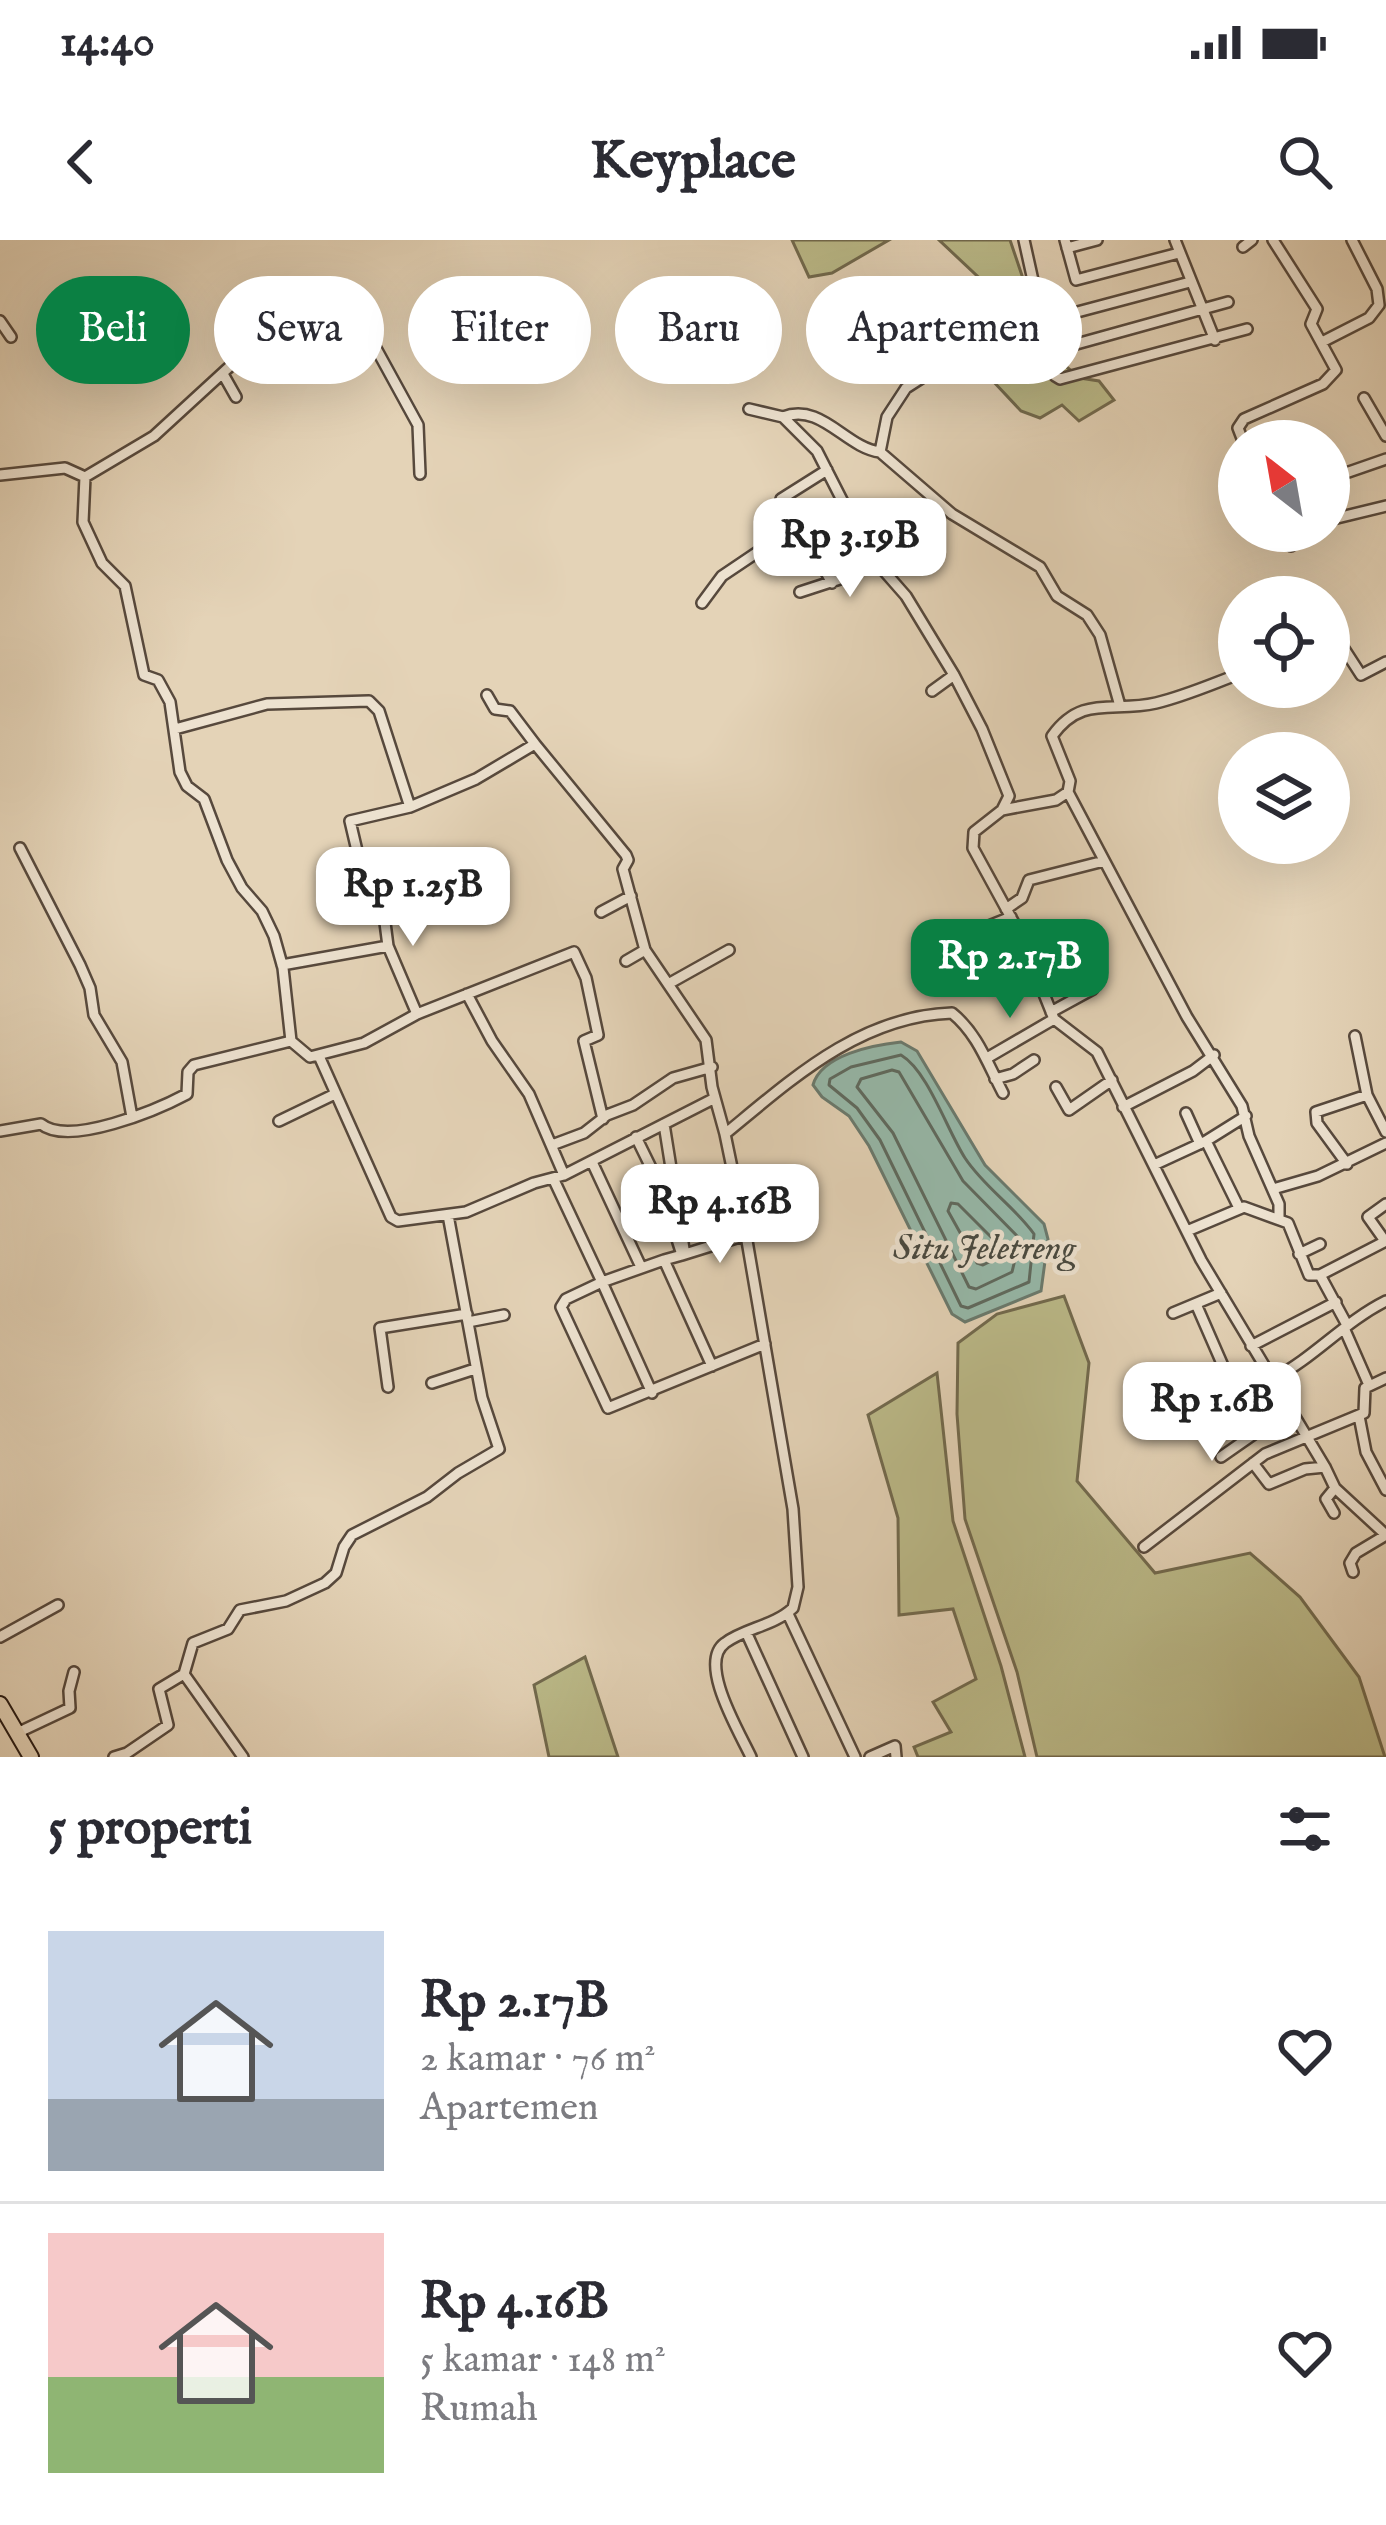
<!DOCTYPE html>
<html lang="id">
<head>
<meta charset="utf-8">
<style>
	:root { --surface:#fff; --page:#f2f2f3; --text:#2b2b33; --muted:#7c7c81; --line:#e1e1e2; --accent:#0b8043 }
	body { margin:0; font-family:"IM FELL English",serif; background:var(--page); color:var(--text); height:100vh; display:flex; flex-direction:column; font-size:45px; white-space:nowrap }
	* { box-sizing:border-box; margin:0 }
	p { font-size:39px; color:var(--muted) }
	.icon { flex:none; width:66px; height:66px; fill:none; stroke:currentColor; stroke-width:2; stroke-linecap:round; stroke-linejoin:round }
	.map { position:relative; height:1517px; overflow:hidden }
	.details { display:flex; flex-direction:column; background:var(--surface); flex:1 }
	.details>* { flex:none }
	.hud { position:absolute; left:36px; top:36px; width:1314px; height:108px; display:flex; gap:24px }
	.needle { width:78px; rotate:329deg }
	.buttons { position:absolute; left:1218px; top:180px; display:grid; gap:24px }
	.buttons a { display:grid; place-items:center; width:132px; height:132px; border-radius:50%; background:var(--surface); box-shadow:0 12px 48px #0002; font-size:60px }
	.price { position:absolute; translate:-50% -102px; padding:0 27px; border-radius:24px; background:#fff; color:#222; font-size:39px; line-height:78px; filter:drop-shadow(0 3px 6px #0008) }
	.price::after { content:''; position:absolute; left:50%; top:72px; width:36px; height:27px; margin-left:-18px; background:inherit; clip-path:polygon(0 0,100% 0,50% 100%) }
	.price.on { background:var(--accent); color:#fff }
	ul { padding:0; list-style:none }
	li { display:flex; align-items:center; gap:36px; height:300px; padding:0 48px }
	li+li { border-top:3px solid var(--line) }
	li span { display:grid; place-items:center; flex:none; width:336px; height:240px; border-radius:0px; color:#555 }
	li>.icon { margin-inline-start:auto }
	span .icon { width:144px; height:144px; fill:#fffc; stroke-width:1 }
	li b { font-size:51px }
	h2 { display:flex; justify-content:space-between; align-items:center; height:144px; padding:0 48px; font-size:51px }
	.tag { padding:0 42px; border-radius:54px; background:var(--surface); box-shadow:0 12px 48px #0002; font-size:42px; line-height:108px }
	.tag.on { background:var(--accent); color:#fff }
	.status { display:flex; justify-content:space-between; align-items:center; height:84px; padding:0 60px; background:var(--surface); direction:ltr }
	.status svg { height:33px; fill:currentColor }
	header { display:flex; justify-content:space-between; align-items:center; height:156px; padding:0 48px; background:var(--surface); font-size:54px; font-weight:800 }
	.map>svg:first-child { display:block }
	.green { fill:#bbba89; stroke:#726a4e; stroke-width:3 }
	.water { fill:#96b9aa; stroke:#6a7a6e; stroke-width:3 }
	.lines { fill:none; stroke-linecap:round; stroke-linejoin:round }
	.shore { stroke:#5f6a5f; stroke-width:3 }
	.minor-casing { stroke:#57493d; stroke-width:14 }
	.primary-casing { stroke:#281b14; stroke-width:18 }
	.minor { stroke:#ede2d0; stroke-width:9 }
	.primary { stroke:#e4d3b7; stroke-width:14 }
	.labels { text-anchor:middle; dominant-baseline:central; stroke-width:9; stroke-linejoin:round; paint-order:stroke }
	.water-label { font-size:36px; font-style:italic; fill:#494a41; stroke:#ede2d0 }
</style>
</head>
<body>
<div class="status"><b>14:40</b><svg viewBox="0 0 49 12"><path d="M0 12V9h3v3zM5 12V6h3v6zM10 12V3h3v9zM15 12V0h3v12zM26 1h20v11H26zM47 4h2v5h-2z"/></svg></div>
<header><svg class="icon" aria-label="back" viewBox="0 0 24 24"><path d="M15 5l-7 7 7 7"/></svg>Keyplace<svg class="icon" aria-label="search" viewBox="0 0 24 24"><circle cx="10" cy="10" r="6"/><path d="M15 15l6 6"/></svg></header>
<div class="map">
<svg width="1386" height="1517" viewBox="0 0 1386 1517">
	<rect width="100%" height="100%" fill="#e4d3b7"/>
	<filter id="stains"><feTurbulence type="fractalNoise" baseFrequency=".00167" numOctaves="4"/><feColorMatrix values="0 0 0 0 .2 0 0 0 0 .09 0 0 0 0 .02 0 0 0 .5 -.17"/></filter>
	<radialGradient id="worn" r=".72"><stop offset=".6" stop-color="#630" stop-opacity="0"/><stop offset="1" stop-color="#630" stop-opacity=".3"/></radialGradient>
	<path class="green" d="M792 0H889L832 33 809 37Z
		M939 0H1010L1034 71 991 108 992 50Z
		M1057 119 1080 138 1099 141 1114 160 1079 181 1062 165 1040 178 1021 171 991 139Z
		M1064 1056 1089 1123 1077 1241 1155 1333 1250 1313 1300 1357 1359 1437 1385 1517H1037L1017 1432 965 1279 957 1174 958 1103 997 1074Z
		M937 1133 953 1281 1001 1426 1025 1517H918L914 1507 951 1492 933 1462 976 1439 953 1369 899 1375 898 1278 868 1175Z
		M585 1417 618 1517H549L534 1445Z"/>
	<path class="water" d="M901 802 917 811 985 925 1044 984 1048 999 1041 1051 965 1082 952 1074 869 906 849 876 822 857 813 845C821 815 873 805 901 802Z"/>
	<g class="lines">
		<path class="shore" d="M901 815C928 831 947 890 965 918 984 947 1015 967 1034 994L1029 1042 968 1068 961 1066 880 900 857 868 829 845 830 839 851 827Z
			M892 830 899 832 963 941 1020 999 1012 1032 976 1049 969 1047 893 893 857 847 861 839Z
			M951 963 958 964 999 1005 997 1018 983 1025 977 1023 948 971Z"/>
		<defs>
			<path id="minor" d="M1065 0 1076 40 1179 13
				M1175 0 1215 100
				M1243 7 1252 0
				M1067 8 1097 0
				M1190 42 1036 83 1034 87 1055 136 1060 139 1247 89
				M0 81 11 97
				M1322 102 1369 78 1379 65 1377 49 1352 0
				M1044 113 1228 62
				M223 134 236 157
				M1364 158 1386 196
				M749 169 783 177 817 211 870 315 906 356 954 435 982 489 1009 556 1002 570 974 592 973 608 1020 694 1054 779 1097 812 1201 1020 1325 1227 1335 1248 1326 1259 1334 1273
				M783 177C821 162 846 208 880 212L887 177 906 148 1032 67 1036 54 1024 0
				M1243 201 1238 188 1244 179 1323 144 1336 130 1311 84 1317 69 1273 0
				M880 212 952 274 1040 327 1057 356 1087 375 1100 395 1120 466
				M0 235 65 228 85 237 154 196 251 107 282 72 295 70 317 83 355 78 361 81 418 185 420 234
				M1340 235 1386 219
				M85 237 83 282 102 323 125 346 144 435 158 440 170 462 180 532 187 546 204 559 227 620 242 648 262 671 274 696 283 728 291 801 310 817 364 803 417 774 574 712 586 738 598 795 584 801 603 879
				M1329 280 1386 266
				M1291 291V306
				M812 307 832 343
				M800 352 846 337 874 320
				M702 363 722 336 789 291 790 284 780 266 781 259 827 230
				M1329 402 1339 401 1361 435 1386 422
				M932 451 954 435
				M487 455 495 469 510 471 535 504
				M175 489 267 464 369 461 379 471 410 567 476 539 535 504 626 615 628 620 623 629 645 710
				M1068 552 1187 777 1242 866 1249 896 1279 964V979
				M410 567 350 581 358 615 380 644 388 706 417 774
				M1002 570 1056 560 1068 552 1070 541 1052 496C1082 454 1113 473 1156 463 1185 456 1212 444 1239 434
				M20 608 80 725 90 748 94 775 122 822 132 877
				M1006 669 1022 658 1029 640 1104 621
				M601 672 631 656
				M959 698 1011 677
				M626 721 645 710 706 800 712 847 725 894C792 839 860 776 952 773 978 794 988 825 1003 853
				M282 725 388 706
				M670 743 729 710
				M467 754 492 801 529 854 564 935
				M1051 772 1093 749
				M1355 796 1367 855 1386 892
				M319 816 391 977 398 981 466 972 534 943 564 935 715 858
				M987 818 1054 779
				M995 839 1013 834 1034 820
				M1056 847 1069 870 1112 840
				M1123 867 1193 831 1214 815
				M1186 873 1200 904
				M279 881 335 854
				M664 884 684 1009
				M0 891 41 884C69 907 157 870 187 854L188 832 194 825 291 801
				M725 894 746 995 793 1269 798 1347 793 1368C774 1386 745 1388 725 1403 697 1423 740 1493 751 1517
				M636 897 660 946 682 1015 664 1020 712 1126
				M1206 901 1239 968
				M552 905 584 893 607 875 633 865 673 838 712 827
				M592 922 641 1027
				M1347 924 1317 883 1316 872 1367 855
				M1154 925 1206 901 1246 876
				M553 938 602 1042 566 1059 561 1067 608 1168 765 1104
				M1273 949 1318 936 1386 903
				M1187 991 1244 967 1288 983 1309 1035H1320L1347 1085
				M1385 1001 1368 977 1386 964
				M1299 1014 1320 1004
				M682 1015 746 995
				M1320 1035 1386 1001
				M1196 1064 1227 1135V1141L1209 1149
				M1173 1073 1221 1053
				M468 1082 504 1075
				M1344 1088 1369 1145
				M1251 1106 1336 1062
				M1273 1139C1315 1117 1344 1082 1386 1061
				M432 1143 475 1129
				M388 1147 380 1088 467 1074
				M652 1153 602 1042 664 1020
				M1359 1176 1366 1212 1386 1250
				M1221 1217 1264 1187 1288 1161
				M1253 1223 1269 1244 1305 1229 1325 1227
				M1335 1248 1386 1295
				M1144 1307 1265 1214 1364 1173 1365 1148 1386 1138
				M1353 1332 1350 1323 1356 1313 1386 1295
				M788 1374 855 1517
				M747 1394 803 1517
				M0 1397 58 1365
				M184 1434 243 1517
				M17 1493 70 1468 69 1451 74 1432
				M114 1517 127 1513 168 1485 159 1449 184 1434 193 1403 228 1389 240 1370 286 1361 325 1343 336 1333 344 1307 352 1295 427 1257 458 1233 499 1209 482 1158 448 975
				M870 1517 895 1506 896 1517"/>
			<path id="primary" d="M0 1464 31 1517"/>
		</defs>
		<use href="#minor" class="minor-casing"/>
		<use href="#primary" class="primary-casing"/>
		<use href="#minor" class="minor"/>
		<use href="#primary" class="primary"/>
	</g>
	<g class="labels">
		<g class="water-label">
			<text x="984" y="1009">Situ Jeletreng</text>
		</g>
	</g>
	<rect width="100%" height="100%" filter="url(#stains)"/>
	<rect width="100%" height="100%" fill="url(#worn)"/>
</svg>
<div class="buttons">
<a><svg class="needle" viewBox="-14 -14 28 28"><path d="M0-13l5 13h-10z" fill="#e53935"/><path d="M0 13l5-13h-10z" fill="#7c7c81"/></svg></a>
<a><svg class="icon" aria-label="locate" viewBox="0 0 24 24"><circle cx="12" cy="12" r="6"/><path d="M12 2v4M12 18v4M2 12h4M18 12h4"/></svg></a>
<a><svg class="icon" aria-label="layers" viewBox="0 0 24 24"><path d="M12 4l9 5-9 5-9-5zM3 14l9 5 9-5"/></svg></a>
</div>
<b class="price" style="left:850px;top:360px">Rp 3.19B</b>
<b class="price" style="left:413px;top:709px">Rp 1.25B</b>
<b class="price on" style="left:1010px;top:781px">Rp 2.17B</b>
<b class="price" style="left:720px;top:1026px">Rp 4.16B</b>
<b class="price" style="left:1212px;top:1224px">Rp 1.6B</b>
<div class="hud">
<a class="tag on">Beli</a>
<a class="tag">Sewa</a>
<a class="tag">Filter</a>
<a class="tag">Baru</a>
<a class="tag">Apartemen</a>
</div>
</div>
<section class="details">
<h2>5 properti<svg class="icon" aria-label="filters" viewBox="0 0 24 24"><path d="M4 7h16M4 17h16"/><circle cx="9" cy="7" r="2"/><circle cx="15" cy="17" r="2"/></svg></h2>
<ul>
<li><span style="background:linear-gradient(#c9d6e8 70%,#9aa5b1 0)"><svg class="icon" aria-label="home" viewBox="0 0 24 24"><path d="M3 11l9-7 9 7M6 9v11h12V9"/></svg></span><div><b>Rp 2.17B</b><p>2 kamar · 76 m²</p><p>Apartemen</p></div><svg class="icon" aria-label="heart" viewBox="0 0 24 24"><path d="M12 20l-8-8c-3-5 5-10 8-4 3-6 11-1 8 4z"/></svg></li>
<li><span style="background:linear-gradient(#f6c9c9 60%,#8fb573 0)"><svg class="icon" aria-label="home" viewBox="0 0 24 24"><path d="M3 11l9-7 9 7M6 9v11h12V9"/></svg></span><div><b>Rp 4.16B</b><p>5 kamar · 148 m²</p><p>Rumah</p></div><svg class="icon" aria-label="heart" viewBox="0 0 24 24"><path d="M12 20l-8-8c-3-5 5-10 8-4 3-6 11-1 8 4z"/></svg></li>
</ul>
</section>
</body>
</html>
